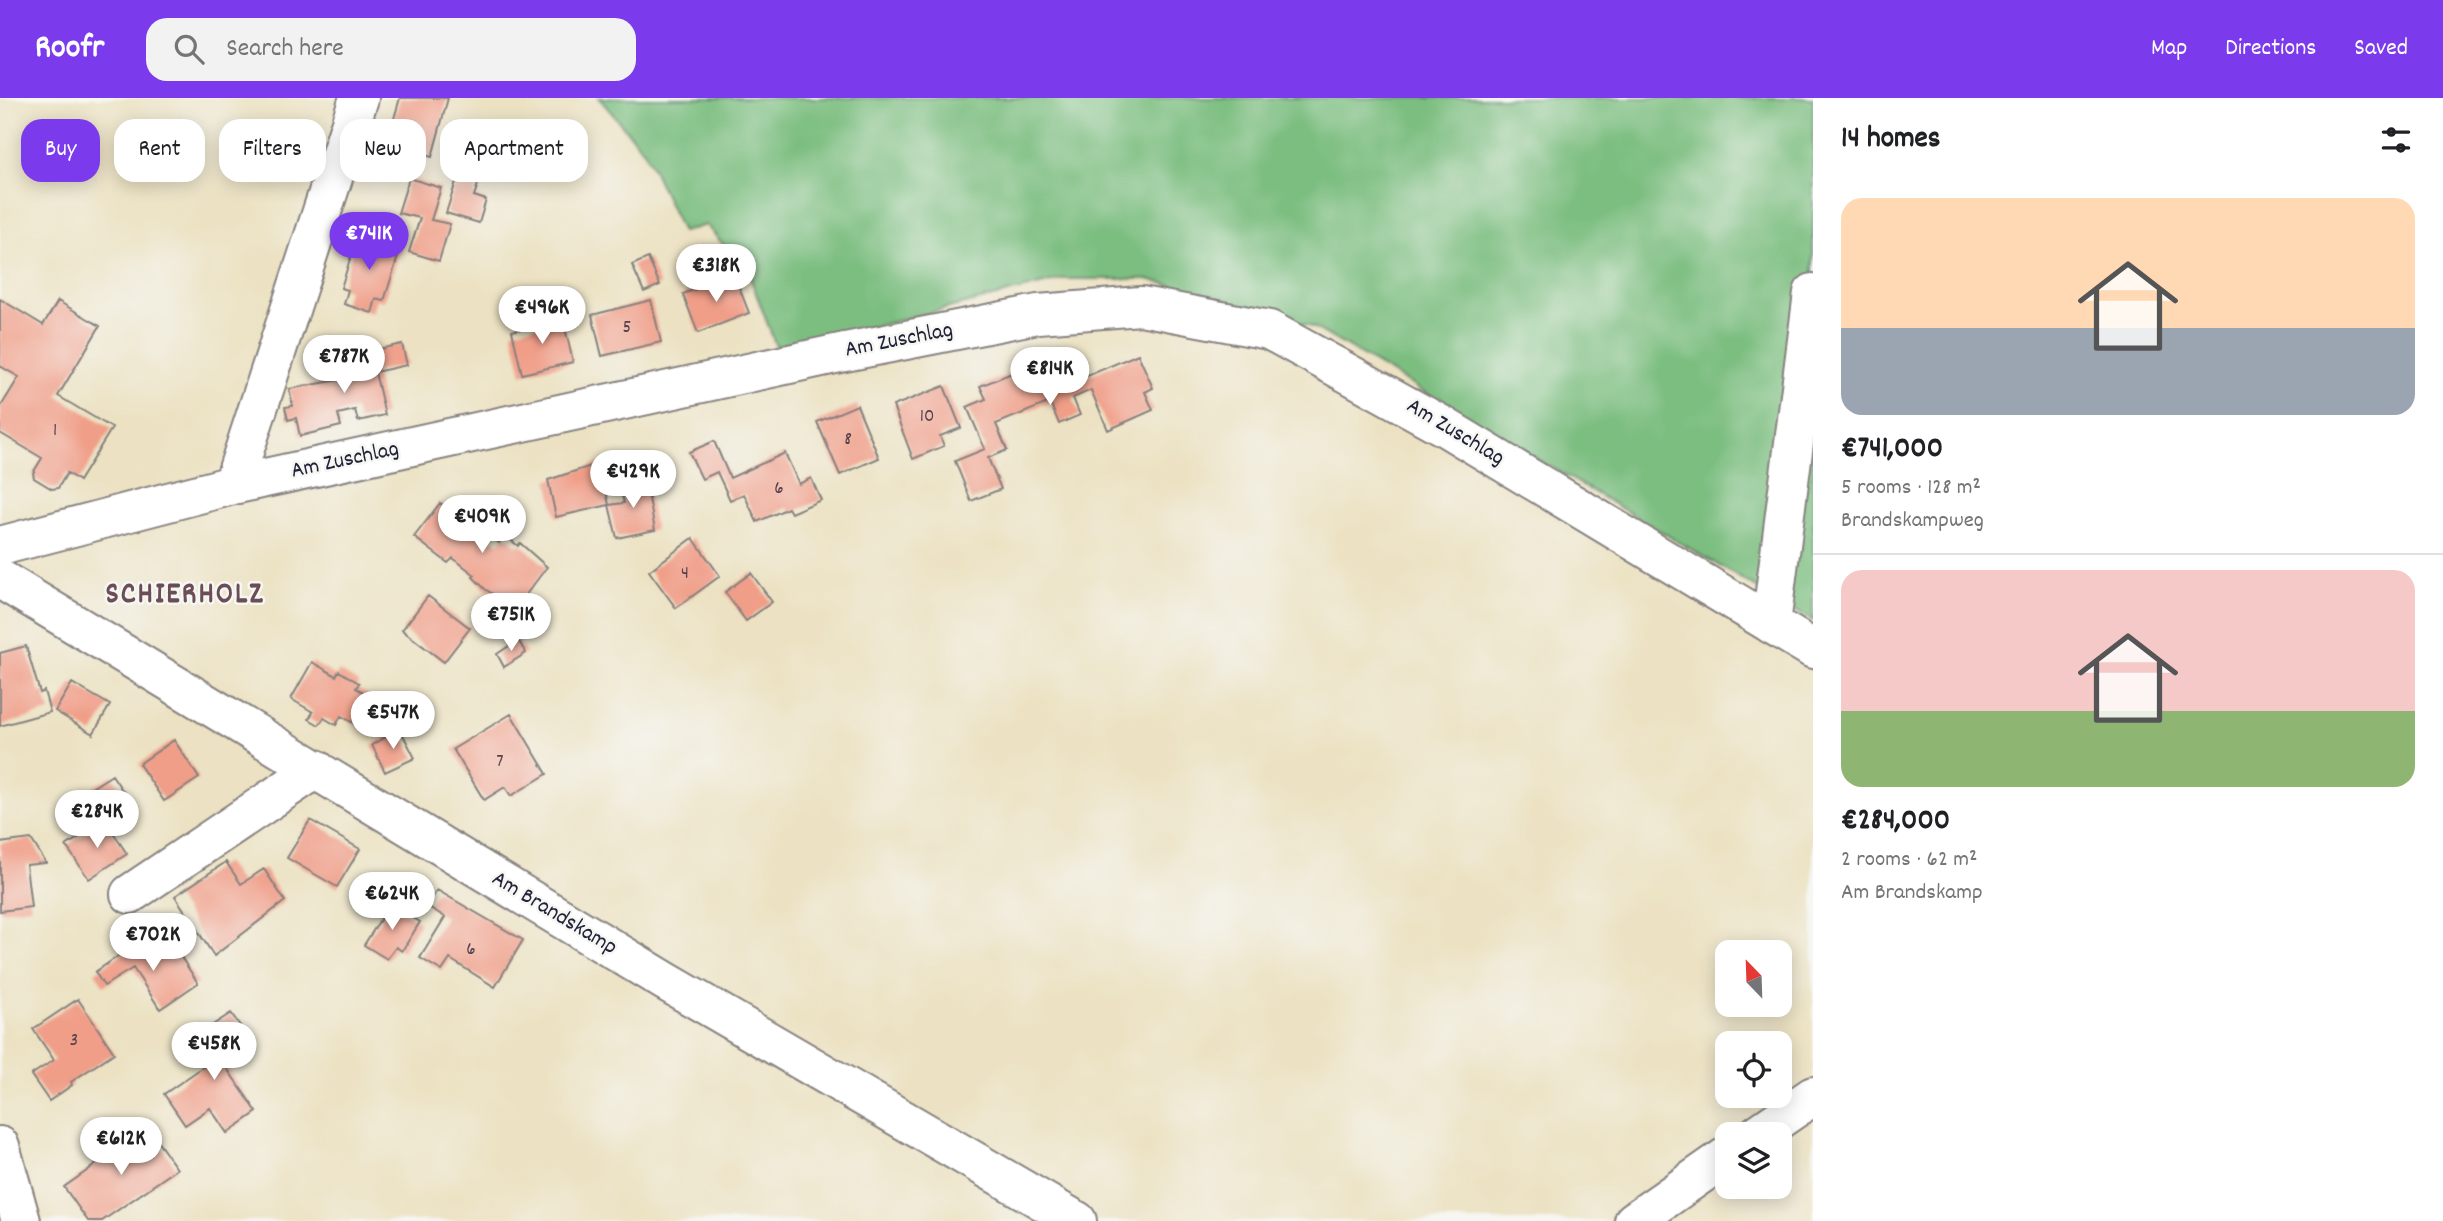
<!DOCTYPE html>
<html lang="en">
<head>
<meta charset="utf-8">
<style>
	:root { --surface:#fff; --page:#f2f2f2; --text:#202124; --muted:#757577; --line:#e0e0e0; --accent:#7c3aed }
	body { margin:0; font-family:Dekko,sans-serif; background:var(--page); color:var(--text); height:100vh; display:flex; flex-direction:column; font-size:26px; white-space:nowrap }
	* { box-sizing:border-box; margin:0 }
	p { font-size:23px; color:var(--muted) }
	.icon { flex:none; width:38px; height:38px; fill:none; stroke:currentColor; stroke-width:2; stroke-linecap:round; stroke-linejoin:round }
	.map { position:relative; flex:1; overflow:hidden }
	.details { display:flex; flex-direction:column; background:var(--surface); width:630px }
	.details>* { flex:none }
	.guide { position:absolute; left:21px; top:21px; width:665px; height:63px; display:flex; gap:14px }
	.needle { width:46px; rotate:337deg }
	.fabs { position:absolute; left:1715px; top:842px; display:grid; gap:14px }
	.fabs a { display:grid; place-items:center; width:77px; height:77px; border-radius:14px; background:var(--surface); box-shadow:0 4px 18px #0003; font-size:35px }
	.price { position:absolute; translate:-50% -60px; padding:0 16px; border-radius:24px; background:#fff; color:#222; font-size:23px; line-height:46px; filter:drop-shadow(0 2px 4px #0008) }
	.price::after { content:''; position:absolute; left:50%; top:42px; width:21px; height:16px; margin-left:-10px; background:inherit; clip-path:polygon(0 0,100% 0,50% 100%) }
	.price.active { background:var(--accent); color:#fff }
	ul { padding:0; list-style:none }
	li { display:grid; align-content:center; gap:14px; height:371px; padding:0 28px }
	li+li { border-top:2px solid var(--line) }
	li span { display:grid; place-items:center; height:217px; border-radius:21px; color:#555 }
	li>.icon { margin-inline-start:auto }
	span .icon { width:126px; height:126px; fill:#fffc; stroke-width:1 }
	li b { font-size:30px }
	h2 { display:flex; justify-content:space-between; align-items:center; height:84px; padding:0 28px; font-size:30px }
	.chip { padding:0 24px; border-radius:21px; background:var(--surface); box-shadow:0 4px 18px #0003; font-size:24px; line-height:63px }
	.chip.active { background:var(--accent); color:#fff }
	header { display:flex; align-items:center; gap:42px; box-sizing:border-box; height:98px; padding:0 35px; background:var(--accent); color:#fff }
	header strong { font-size:33px }
	nav { display:flex; gap:38px; margin-inline-start:auto; font-size:24px }
	.search { width:490px; height:63px; background:var(--page); display:flex; align-items:center; gap:18px; box-sizing:border-box; padding:0 24px; border-radius:21px; color:var(--muted); font-size:26px }
	main { display:flex; flex:1; min-height:0 }
	.map>svg:first-child { display:block }
	.forest { fill:#7bbe80; stroke:#4e705e; stroke-width:2 }
	.building { fill:#f09e88 }
	.lines { fill:none; stroke-linecap:round; stroke-linejoin:round }
	.minor-casing { stroke:#87827f; stroke-width:42 }
	.minor { stroke:#fff; stroke-width:38 }
	.labels { text-anchor:middle; dominant-baseline:central; stroke-width:5; stroke-linejoin:round; paint-order:stroke }
	.number-label { font-size:19px; fill:#56414e }
	.street-label { font-size:23px; fill:#22223b; stroke:#f6f6f2 }
	.district-label { font-size:30px; font-weight:bold; letter-spacing:2px; fill:#6a4d56; stroke:#f6f6f2 }
</style>
</head>
<body>
<header>
<strong>Roofr</strong>
<div class="search"><svg class="icon" aria-label="search" viewBox="0 0 24 24"><circle cx="10" cy="10" r="6"/><path d="M15 15l6 6"/></svg>Search here</div>
<nav><a>Map</a><a>Directions</a><a>Saved</a></nav>
</header>
<main>
<div class="map">
<svg width="1813" height="1123" viewBox="0 0 1813 1123">
	<rect width="100%" height="100%" fill="#f6f6f2"/>
	<filter id="ink" filterUnits="userSpaceOnUse"><feTurbulence type="fractalNoise" baseFrequency=".0143" numOctaves="2"/><feDisplacementMap in="SourceGraphic" scale="14" xChannelSelector="R" yChannelSelector="G"/><feConvolveMatrix kernelMatrix="1 2 1 2 8 2 1 2 1" color-interpolation-filters="sRGB"/></filter>
	<filter id="wash" filterUnits="userSpaceOnUse"><feTurbulence type="fractalNoise" baseFrequency=".00686" numOctaves="4" result="noise"/><feDisplacementMap in="SourceGraphic" scale="28" xChannelSelector="R" yChannelSelector="G"/><feGaussianBlur stdDeviation="1.57" result="paint"/><feColorMatrix in="noise" values="0 0 0 0 0 0 0 0 0 0 0 0 0 0 0 0 0 1.4 0 .05"/><feComposite in="paint" operator="in"/></filter>
	<g filter="url(#wash)">
		<rect width="100%" height="100%" fill="#ece2c3"/>
		<path class="forest" d="M599 0H1813V523L1315 230 1214 198 1147 181H1064L857 233 776 248 748 174 706 127 682 134 645 54Z"/>
		<g id="blocks">
			<path class="building" d="M400 0H448L432 59 418 55 415 64 384 55Z
				M467 49 488 56 474 98 486 102 479 125 446 115Z
				M409 80 441 90 431 122 450 126 439 163 409 154 420 120 398 115Z
				M358 136 401 149 384 203 376 201 372 215 344 206 348 192 341 190Z
				M648 160 660 187 644 194 632 167Z
				M734 176 749 215 698 235 683 196Z
				M0 201 43 227 58 203 100 228 58 298 112 330 79 383 67 375 58 390 52 391 34 380 33 375 42 360 0 335V310L19 279 0 268Z
				M651 202 661 244 602 258 592 217Z
				M563 221 573 264 522 276 512 233Z
				M402 246 407 267 375 274 385 317 358 323 355 312 338 316 341 328 300 338 296 320 288 322 285 309 293 308 289 291 344 281 342 274 373 267 370 253Z
				M1074 253 1085 279 1138 256 1153 290 1145 294 1153 312 1108 332 1091 292 1073 300 1080 317 1059 326 1050 304 996 326 1007 352 988 360 1001 391 971 403 955 363 985 351 967 309 986 301 980 288 1034 266 1040 280 1061 272 1056 260Z
				M944 288 961 330 940 338 944 348 913 361 893 308Z
				M857 307 879 360 840 377 817 324Z
				M714 343 730 380 785 355 799 386 811 380 821 402 791 415 788 410 757 424 744 396 730 402 717 374 702 381 689 354Z
				M600 365 609 407 556 419 548 382Z
				M645 379 655 432 617 440 609 407 624 405 619 385Z
				M440 405 499 445 505 437 518 448 520 445 547 469 515 511 485 491 473 479 475 477 453 460 448 465 414 439Z
				M693 440 720 478 676 510 649 473Z
				M751 475 772 504 746 523 725 494Z
				M428 498 470 530 444 564 402 532Z
				M518 542 526 555 504 569 497 556Z
				M26 548 40 595 44 593 50 614 0 628V555Z
				M312 564 336 578 339 573 359 585 356 590 376 601 360 629 341 618 336 627 324 620 319 627 309 621 313 614 291 601Z
				M72 585 110 607 93 636 55 613Z
				M511 616 547 676 511 698 505 689 484 702 453 651Z
				M400 631 415 660 385 674 372 647Z
				M174 642 199 680 164 703 139 666Z
				M112 677 133 708 111 723 90 691Z
				M105 722 127 756 89 781 66 748Z
				M310 722 360 751 337 789 287 760Z
				M31 741 46 765 26 767 31 809 0 813V745Z
				M226 764 241 786 264 771 285 803 214 858 175 798Z
				M437 792 523 842 495 889 450 861 442 873 420 860 445 819 427 808Z
				M390 806 420 824 402 853 396 849 387 861 364 847Z
				M171 844 198 885 160 911 133 870 104 888 95 874 130 850 151 858Z
				M78 901 114 955 71 984 72 987 49 1003 31 977 54 962 33 931Z
				M231 915 248 939 219 959 257 1014 227 1035 210 1010 185 1027 164 996 216 960 199 936Z
				M148 1030 177 1071 102 1123H88L64 1089Z"/>
		</g>
	</g>
	<g filter="url(#ink)">
		<use href="#blocks" fill-opacity="0" stroke="#87827f" stroke-width="2"/>
		<g class="lines">
			<defs>
				<path id="minor" d="M233 387 359 0
					M0 448 233 387 840 255 1038 216 1141 208 1269 232 1445 329 1813 551
					M0 481 665 883 1077 1123
					M1771 526 1813 195
					M130 796 316 671
					M1758 1036 1813 998
					M0 1048 21 1123
					M1634 1123 1727 1058"/>
			</defs>
			<use href="#minor" class="minor-casing"/>
			<use href="#minor" class="minor"/>
		</g>
	</g>
	<g class="labels">
		<g class="number-label">
			<text x="627" y="230">5</text>
			<text x="927" y="319">10</text>
			<text x="55" y="333">1</text>
			<text x="848" y="342">8</text>
			<text x="779" y="391">6</text>
			<text x="685" y="476">4</text>
			<text x="500" y="664">7</text>
			<text x="471" y="852">6</text>
			<text x="74" y="943">3</text>
		</g>
		<g class="street-label">
			<text transform="translate(899 243) rotate(-11)">Am Zuschlag</text>
			<text transform="translate(1455 335) rotate(31)">Am Zuschlag</text>
			<text transform="translate(345 363) rotate(-12)">Am Zuschlag</text>
			<text transform="translate(554 816) rotate(31)">Am Brandskamp</text>
		</g>
		<g class="district-label">
			<text x="185" y="498">SCHIERHOLZ</text>
		</g>
	</g>
</svg>
<div class="fabs">
<a><svg class="needle" viewBox="-14 -14 28 28"><path d="M0-13l5 13h-10z" fill="#e53935"/><path d="M0 13l5-13h-10z" fill="#757577"/></svg></a>
<a><svg class="icon" aria-label="locate" viewBox="0 0 24 24"><circle cx="12" cy="12" r="6"/><path d="M12 2v4M12 18v4M2 12h4M18 12h4"/></svg></a>
<a><svg class="icon" aria-label="layers" viewBox="0 0 24 24"><path d="M12 4l9 5-9 5-9-5zM3 14l9 5 9-5"/></svg></a>
</div>
<b class="price active" style="left:369px;top:174px">€741K</b>
<b class="price" style="left:716px;top:206px">€318K</b>
<b class="price" style="left:542px;top:248px">€496K</b>
<b class="price" style="left:344px;top:297px">€787K</b>
<b class="price" style="left:1050px;top:309px">€814K</b>
<b class="price" style="left:633px;top:412px">€429K</b>
<b class="price" style="left:482px;top:457px">€409K</b>
<b class="price" style="left:511px;top:555px">€751K</b>
<b class="price" style="left:393px;top:653px">€547K</b>
<b class="price" style="left:97px;top:752px">€284K</b>
<b class="price" style="left:392px;top:834px">€624K</b>
<b class="price" style="left:153px;top:875px">€702K</b>
<b class="price" style="left:214px;top:984px">€458K</b>
<b class="price" style="left:121px;top:1079px">€612K</b>
<div class="guide">
<a class="chip active">Buy</a>
<a class="chip">Rent</a>
<a class="chip">Filters</a>
<a class="chip">New</a>
<a class="chip">Apartment</a>
</div>
</div>
<section class="details">
<h2>14 homes<svg class="icon" aria-label="filters" viewBox="0 0 24 24"><path d="M4 7h16M4 17h16"/><circle cx="9" cy="7" r="2"/><circle cx="15" cy="17" r="2"/></svg></h2>
<ul>
<li><span style="background:linear-gradient(#ffd9b3 60%,#9aa5b1 0)"><svg class="icon" aria-label="home" viewBox="0 0 24 24"><path d="M3 11l9-7 9 7M6 9v11h12V9"/></svg></span><div><b>€741,000</b><p>5 rooms · 128 m²</p><p>Brandskampweg</p></div></li>
<li><span style="background:linear-gradient(#f6c9c9 65%,#8fb573 0)"><svg class="icon" aria-label="home" viewBox="0 0 24 24"><path d="M3 11l9-7 9 7M6 9v11h12V9"/></svg></span><div><b>€284,000</b><p>2 rooms · 62 m²</p><p>Am Brandskamp</p></div></li>
</ul>
</section>
</main>
</body>
</html>
